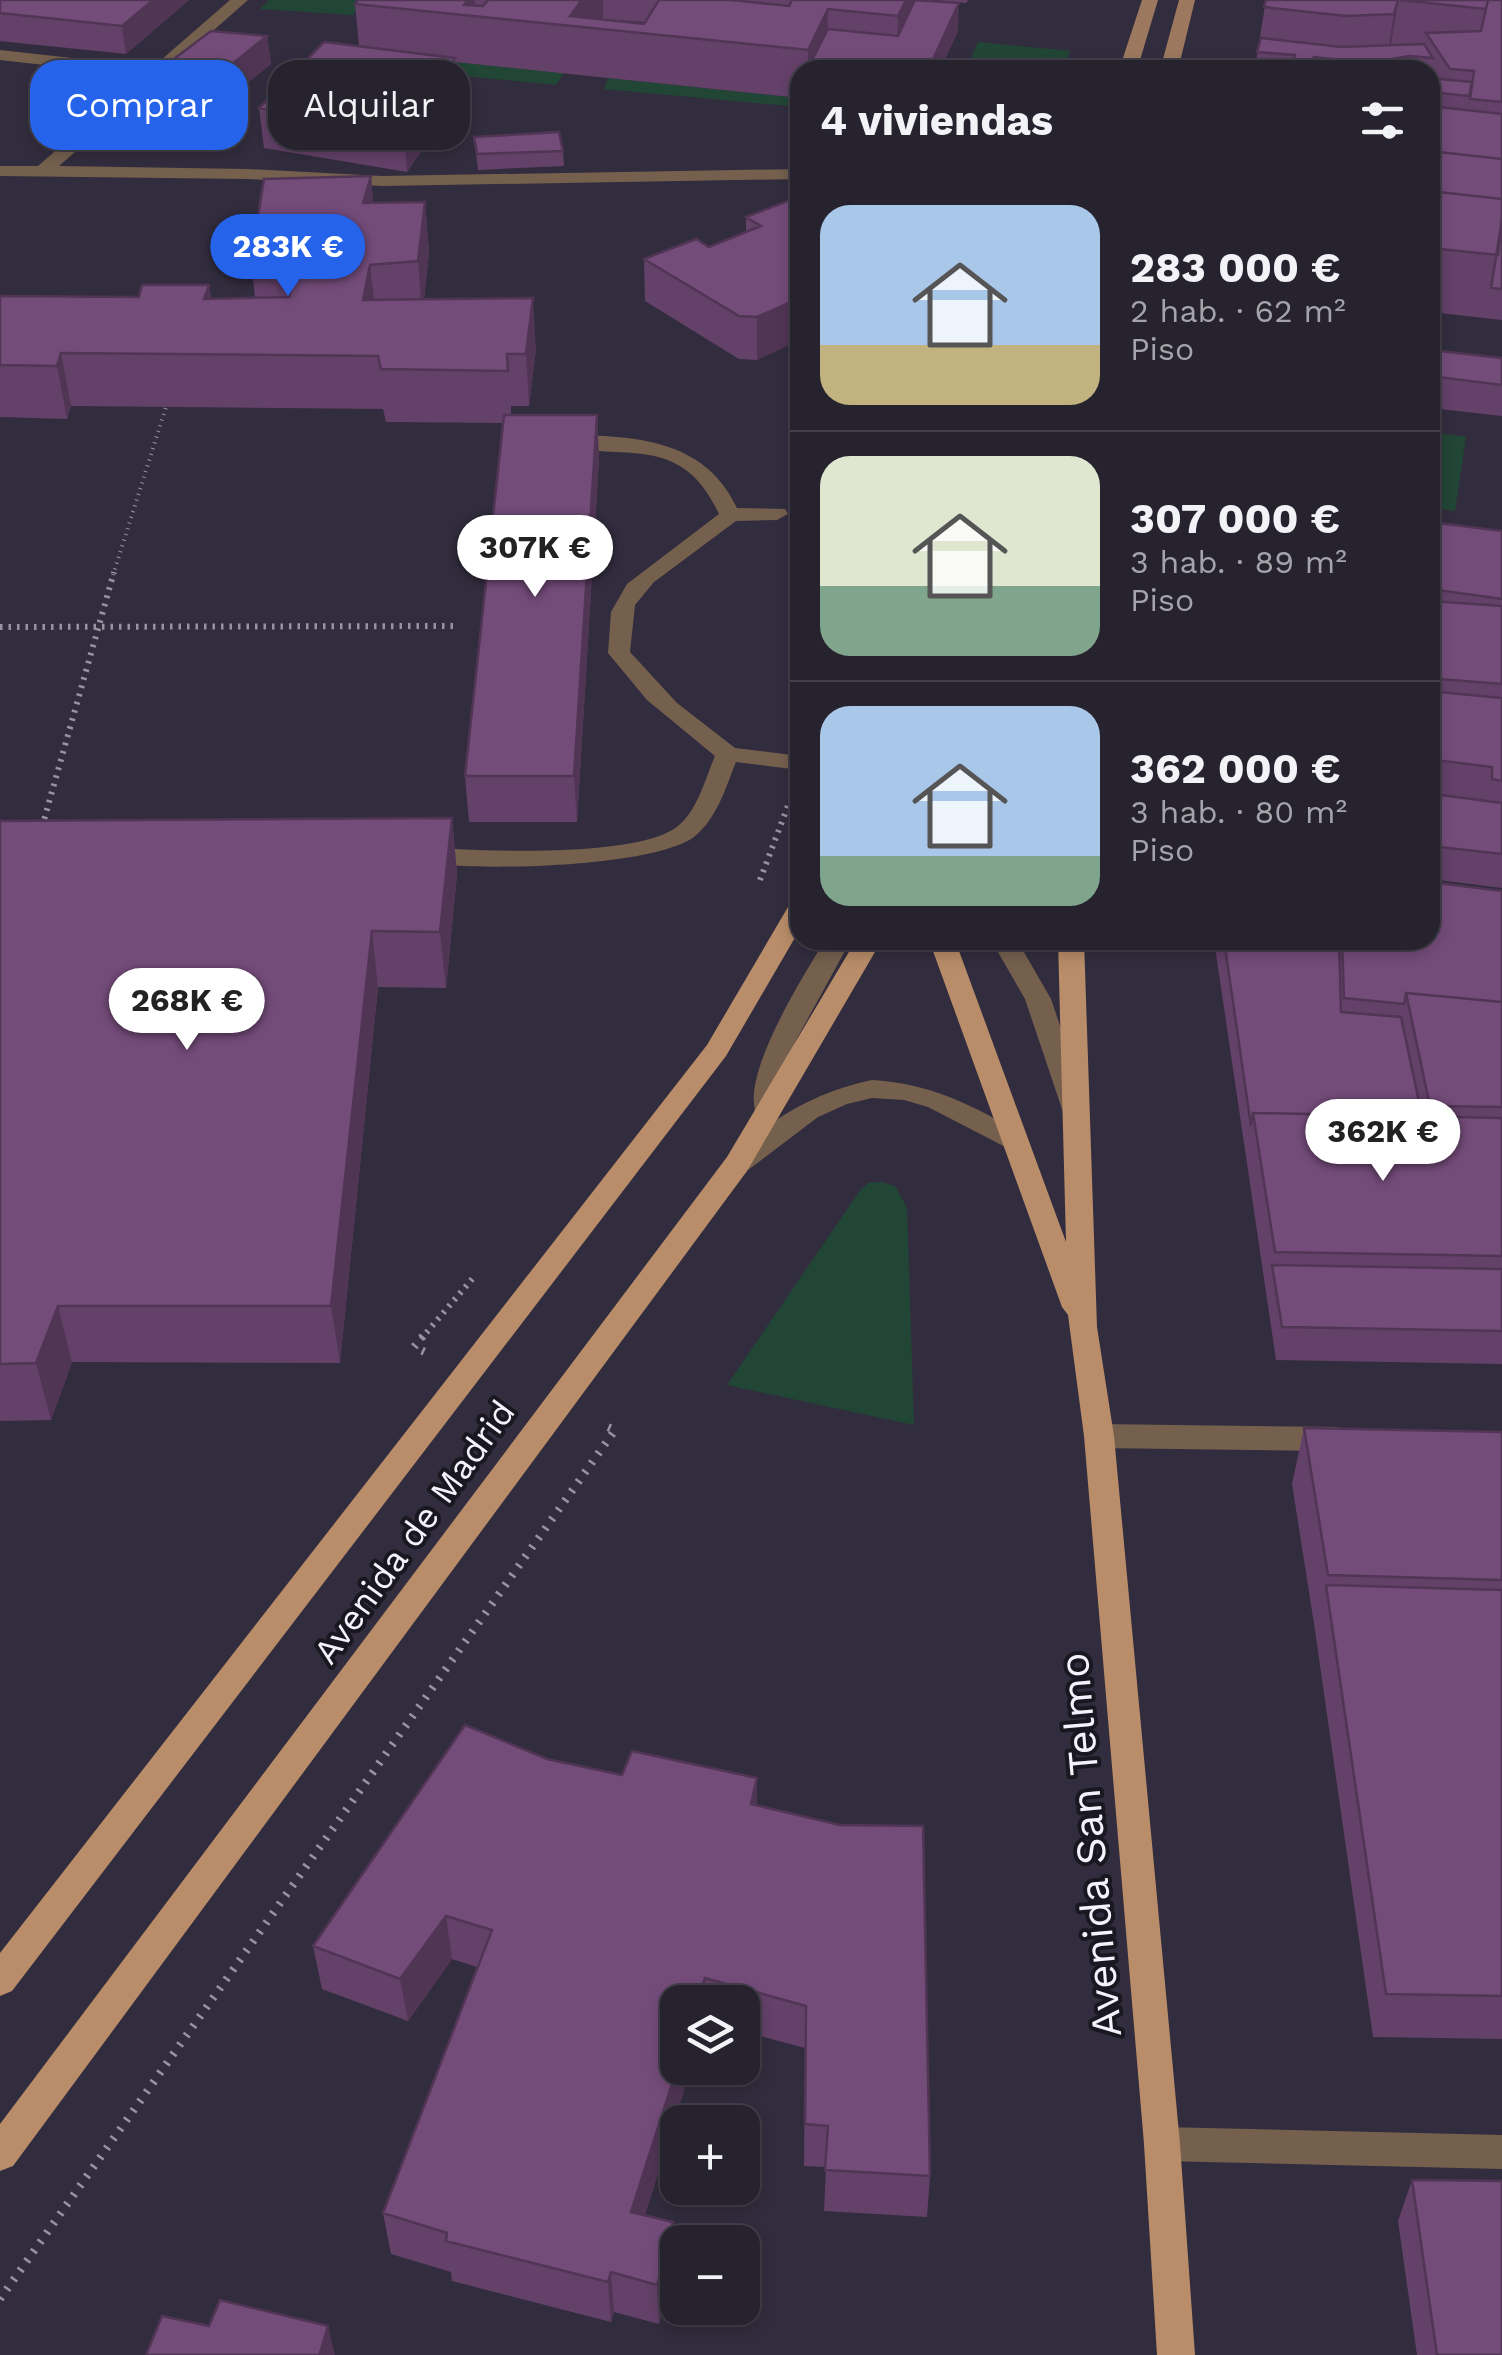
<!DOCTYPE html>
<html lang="es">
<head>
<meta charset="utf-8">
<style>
	:root { --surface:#26222e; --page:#2e2a36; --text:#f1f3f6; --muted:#a4a4aa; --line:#423f4a; --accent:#2563eb }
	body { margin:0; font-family:"Work Sans",sans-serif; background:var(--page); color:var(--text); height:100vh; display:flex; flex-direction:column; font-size:38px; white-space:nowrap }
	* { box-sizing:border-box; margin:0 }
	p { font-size:32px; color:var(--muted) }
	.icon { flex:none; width:55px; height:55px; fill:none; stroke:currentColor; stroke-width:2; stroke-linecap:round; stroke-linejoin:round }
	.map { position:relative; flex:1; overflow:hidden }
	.panel { position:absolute; left:790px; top:60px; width:650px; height:890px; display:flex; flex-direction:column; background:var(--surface); border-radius:30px; box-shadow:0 5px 15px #0003,0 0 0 2px var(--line) }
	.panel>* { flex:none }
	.guide { position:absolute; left:30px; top:60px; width:610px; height:90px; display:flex; gap:20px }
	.fabs { position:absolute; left:660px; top:1985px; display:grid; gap:20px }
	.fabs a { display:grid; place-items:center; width:100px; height:100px; border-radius:20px; background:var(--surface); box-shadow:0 5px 15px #0003,0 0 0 2px var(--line); font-size:50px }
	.price { position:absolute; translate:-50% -85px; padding:0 22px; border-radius:35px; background:#fff; color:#222; font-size:32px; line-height:65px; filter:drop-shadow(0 2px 5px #0008) }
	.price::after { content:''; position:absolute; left:50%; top:60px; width:30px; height:22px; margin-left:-15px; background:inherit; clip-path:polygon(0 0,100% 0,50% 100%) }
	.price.current { background:var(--accent); color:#fff }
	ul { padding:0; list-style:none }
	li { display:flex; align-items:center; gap:30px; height:250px; padding:0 30px }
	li+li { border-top:2px solid var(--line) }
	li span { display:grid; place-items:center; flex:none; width:280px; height:200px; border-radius:30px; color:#555 }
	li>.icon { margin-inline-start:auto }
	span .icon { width:120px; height:120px; fill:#fffc; stroke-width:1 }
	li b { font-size:42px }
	h2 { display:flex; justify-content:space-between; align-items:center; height:120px; padding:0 30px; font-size:42px }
	.chip { padding:0 35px; border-radius:30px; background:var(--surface); box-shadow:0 5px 15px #0003,0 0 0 2px var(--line); font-size:35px; line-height:90px }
	.chip.current { background:var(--accent); color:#fff }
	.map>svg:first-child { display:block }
	.green { fill:#214635 }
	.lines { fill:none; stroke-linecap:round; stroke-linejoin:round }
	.path-far2 { stroke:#9793a1; stroke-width:4; stroke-dasharray:1 5; stroke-linecap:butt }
	.path-far1 { stroke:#9793a1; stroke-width:6; stroke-dasharray:2.5 6; stroke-linecap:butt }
	.path { stroke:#9793a1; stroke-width:8; stroke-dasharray:2.5 9; stroke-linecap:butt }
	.service { fill:#75604e; fill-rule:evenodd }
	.minor { fill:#75604e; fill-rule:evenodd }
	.secondary { fill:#9c795e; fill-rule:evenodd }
	.primary { fill:#b98d69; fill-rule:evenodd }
	.wall { fill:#644169; fill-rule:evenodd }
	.shaded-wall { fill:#513555 }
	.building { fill:#744c7a; stroke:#513555; stroke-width:2.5 }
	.labels { text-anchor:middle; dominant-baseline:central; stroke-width:8; stroke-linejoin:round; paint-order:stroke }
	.street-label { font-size:35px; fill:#f4f2fd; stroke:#19171f }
	.near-street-label { font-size:42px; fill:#f4f2fd; stroke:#19171f }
</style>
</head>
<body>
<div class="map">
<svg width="1502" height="2355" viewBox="0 0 1502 2355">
	<rect width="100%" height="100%" fill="#322d3e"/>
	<path class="green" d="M269 0H363L353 15 260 9Z
		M978 42 1070 51 1064 70H966Z
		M388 55 564 73 556 85 376 67Z
		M608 78 800 98V107L604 89Z
		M1430 432 1466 437 1455 511 1430 508Z
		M882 1182 895 1186 907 1208 914 1425 727 1385 859 1192 868 1183Z"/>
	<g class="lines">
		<path class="path-far2" d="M113 575 166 407"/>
		<path class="path-far1" d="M0 627 453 626
			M42 827 114 572
			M760 880 789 803
			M421 1339 473 1278"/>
		<path class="path" d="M423 1336 414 1347 425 1352
			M0 2299 615 1430 603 1425"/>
		<path class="service" d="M565 435C634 436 704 438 737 508L785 509 788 514 777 520 736 521 654 582 635 605 630 652 677 703 735 748 800 756V770L736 762C726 787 717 818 695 836 657 868 461 873 412 860L409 855 412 850 421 847C478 851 627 858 674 829 697 814 705 779 715 756L647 700 608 653 611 612 627 584 719 514C681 432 626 462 558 445L555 441Z
			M825 940H851L795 1042 781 1111 778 1118H758C736 1080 805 974 825 940Z"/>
		<path class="minor" d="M230 0H248L59 166 248 169 382 176 800 169V179L382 186 248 179 0 176V166H38L142 76 0 60V50L153 67Z
			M991 940H1017L1051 999 1089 1112 1086 1119H1066L1063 1112 1025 999Z
			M872 1080C930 1083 975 1106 1025 1136L1029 1143 1025 1150 1015 1152 928 1107 904 1100 872 1098 847 1104 818 1117 748 1170H728L724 1163 728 1156C773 1119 814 1092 872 1080Z
			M1099 1424 1336 1427 1347 1431 1351 1439 1347 1447 1336 1451 1099 1448 1088 1444 1084 1436 1088 1428Z
			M1162 2127 1502 2135V2169L1162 2161 1149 2156 1144 2144 1149 2132Z"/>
		<path class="secondary" d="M1142 0H1158L1137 70H1119Z
			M1179 0H1195L1178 70H1160Z"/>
		<path class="primary" d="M800 899V929L726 1056 12 1991 0 1996V1953L707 1045 788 907Z
			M856 940H882L747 1171 13 2166 0 2171V2124L727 1157Z
			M929 940H955L1066 1242 1058 940H1084L1097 1327 1114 1436 1180 2144 1195 2355H1157L1144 2144 1084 1436 1068 1315 1062 1307Z"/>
	</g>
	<path class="wall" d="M189 0 126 54 0 41V13Z
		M358 0H928L958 31 940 70H800V98L455 62 458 98 407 172 264 148 259 108 359 46 355 4ZM603 19 645 22 644 24Z
		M936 0H968L966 3Z
		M1266 0H1502V320L1430 312V70H1252L1256 61Z
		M267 36 271 64 189 130 137 119 133 90Z
		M474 137 563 151 564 166 478 170Z
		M371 176 373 203 425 202 429 253 424 299 536 349 529 406H511V415H597L599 459 577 822H469L465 776 503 423 386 422 383 409 71 406 67 419 0 417V296L139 297 209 285 211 298H255L251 261Z
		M800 205 757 360 739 359 645 301 644 259 709 247 746 232V217Z
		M1430 350 1502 358V416L1430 408Z
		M1430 522 1502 531V888L1430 879ZM1433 793 1485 800V801L1433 794Z
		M452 818 457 874 446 988 378 987 340 1363 72 1362 51 1420 0 1421V821Z
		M1502 891V1364L1276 1360 1214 940H1430Z
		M1304 1428 1502 1432V2039L1373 2037 1315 1630 1292 1484Z
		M547 1759 622 1775 757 1778V1806L930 2176 927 2217 824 2211 826 2167 804 2166 805 2048 742 2031V2002H678V2068H691L645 2215 675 2263 659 2324 614 2312 611 2322 452 2281 451 2272 391 2254 383 2213 477 1967 452 1959 408 2021 322 1989 313 1946Z
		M1412 2180 1502 2355H1417L1398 2221Z"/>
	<path class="shaded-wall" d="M153 0H189L126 54 122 26Z
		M468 0H475L476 16 464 5Z
		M582 0H603V19L570 16Z
		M906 0H928L897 64 898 16Z
		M1398 0 1389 59 1409 56 1407 70H1367L1369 63 1386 60 1394 14Z
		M959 3 958 31 940 70H928Z
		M828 9 827 57 811 62V70H808V50Z
		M267 36 271 64 189 130 185 102Z
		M455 58 458 98 407 172 404 132Z
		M371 176 375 226 363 203Z
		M425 202 429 253 422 313 418 261Z
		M370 265 376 316 363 300Z
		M209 285 216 336 204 299Z
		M533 298 536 349 529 406 526 354Z
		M800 298V340L757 360V317Z
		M61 353 71 406 67 419 57 366Z
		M597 415 599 459 577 822 574 776Z
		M452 818 457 874 446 988 440 932Z
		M372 931 378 987 340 1363 331 1306Z
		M58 1306 72 1362 51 1420 36 1363Z
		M757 1778V1822L751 1804Z
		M446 1916 452 1959 408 2021 400 1979Z
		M705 1978 706 2002H697Z
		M678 2065V2068H691L633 2252 631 2212Z
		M673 2222 675 2263 659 2324 657 2285Z
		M611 2272 614 2312 611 2322 608 2282Z
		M328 2326 335 2355H320V2353Z"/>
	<path class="building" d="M0 0H153L122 26 0 13Z
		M358 0H468L464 5 483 6 488 0H582L570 16 644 24 659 0H732L789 6 792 0H906L898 16 828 9 808 50 355 4Z
		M915 0 959 3 928 70H886L811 62 828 29 898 36Z
		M1266 0H1398L1394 14 1346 16 1264 7Z
		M1400 0H1488L1486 9Z
		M1488 0H1502V102L1470 99 1474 71 1450 69 1426 33 1481 31Z
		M211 31 267 36 185 102 133 90Z
		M1261 38 1341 47 1424 44 1433 58 1409 56 1369 63 1314 57 1310 66 1348 70H1252L1254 61 1293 65 1295 55 1257 52Z
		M324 42 455 58 404 132 259 108Z
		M1430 78 1472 82 1469 96 1430 92Z
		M1430 106 1502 114V159L1430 151Z
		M559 132 563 151 477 154 474 137Z
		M1430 151 1502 159V199L1430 191Z
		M371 176 363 203 425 202 418 261 370 265 363 300 533 298 526 354H507L508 371 381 369 378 356 61 353 57 366 0 365V296L139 297 142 285H209L204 299 289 297 299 263 251 261 264 179Z
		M1430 191 1502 199V216L1498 255 1430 248Z
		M790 200 800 205V298L757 317 739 316 644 259 696 239 709 247 761 226 746 217Z
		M1500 232H1502V289L1491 288Z
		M1430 350 1502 358V385L1430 376Z
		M504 415H597L574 776H465Z
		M1430 522 1502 531V599L1430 589Z
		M1430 601 1502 606V684L1440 679 1430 832Z
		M1439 692 1502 698V781L1492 779V767L1435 760Z
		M1433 794 1502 803V854L1430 846Z
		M452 818 440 932 372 931 331 1306H58L36 1363 0 1364V821Z
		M1430 882 1502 891V1002L1406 993 1404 1004 1344 998 1342 940H1430Z
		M1224 940H1339L1341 1012 1401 1017 1422 1116 1253 1113 1251 1126Z
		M1406 993 1502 1002V1107L1430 1106Z
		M1253 1113 1502 1118V1256L1275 1252Z
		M1272 1265 1502 1269V1331L1282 1327Z
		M1304 1428 1502 1432V1580L1328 1575Z
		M1326 1585 1502 1590V1996L1386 1994Z
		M465 1725 547 1759 622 1775 632 1751 757 1778 751 1804 840 1825 923 1826 930 2176 825 2170 828 2126 805 2124 806 2006 705 1978 697 2002H678V2065L631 2212 673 2222 657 2285 611 2272 608 2282 446 2241 447 2233 383 2213 492 1930 446 1916 400 1979 313 1946Z
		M1412 2180 1502 2181V2355H1437Z
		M220 2300 328 2326 320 2353 327 2355H146L162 2316 209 2326Z"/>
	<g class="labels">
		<g class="street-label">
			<text transform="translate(414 1532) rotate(-54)">Avenida de Madrid</text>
		</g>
		<g class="near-street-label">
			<text transform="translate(1090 1845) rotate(-95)">Avenida San Telmo</text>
		</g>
	</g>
</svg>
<div class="fabs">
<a><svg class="icon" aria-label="layers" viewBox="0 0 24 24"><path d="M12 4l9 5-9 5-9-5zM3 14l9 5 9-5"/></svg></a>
<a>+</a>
<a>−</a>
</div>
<b class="price current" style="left:288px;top:299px">283K €</b>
<b class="price" style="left:535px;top:600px">307K €</b>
<b class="price" style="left:187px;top:1053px">268K €</b>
<b class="price" style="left:1383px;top:1184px">362K €</b>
<div class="guide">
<a class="chip current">Comprar</a>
<a class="chip">Alquilar</a>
</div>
<section class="panel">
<h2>4 viviendas<svg class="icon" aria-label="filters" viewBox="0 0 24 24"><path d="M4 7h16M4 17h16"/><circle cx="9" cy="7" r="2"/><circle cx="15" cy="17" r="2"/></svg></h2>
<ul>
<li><span style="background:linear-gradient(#a9c7e8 70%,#c2b280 0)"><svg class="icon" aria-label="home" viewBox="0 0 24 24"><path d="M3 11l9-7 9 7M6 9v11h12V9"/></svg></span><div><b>283 000 €</b><p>2 hab. · 62 m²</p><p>Piso</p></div></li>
<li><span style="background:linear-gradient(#dfe7d0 65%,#7fa58c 0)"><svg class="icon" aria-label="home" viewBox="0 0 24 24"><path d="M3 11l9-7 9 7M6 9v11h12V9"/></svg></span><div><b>307 000 €</b><p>3 hab. · 89 m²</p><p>Piso</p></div></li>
<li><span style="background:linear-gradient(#a9c7e8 75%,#7fa58c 0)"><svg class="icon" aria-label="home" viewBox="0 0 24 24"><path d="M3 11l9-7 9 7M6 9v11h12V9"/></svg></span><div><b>362 000 €</b><p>3 hab. · 80 m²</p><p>Piso</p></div></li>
</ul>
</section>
</div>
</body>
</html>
